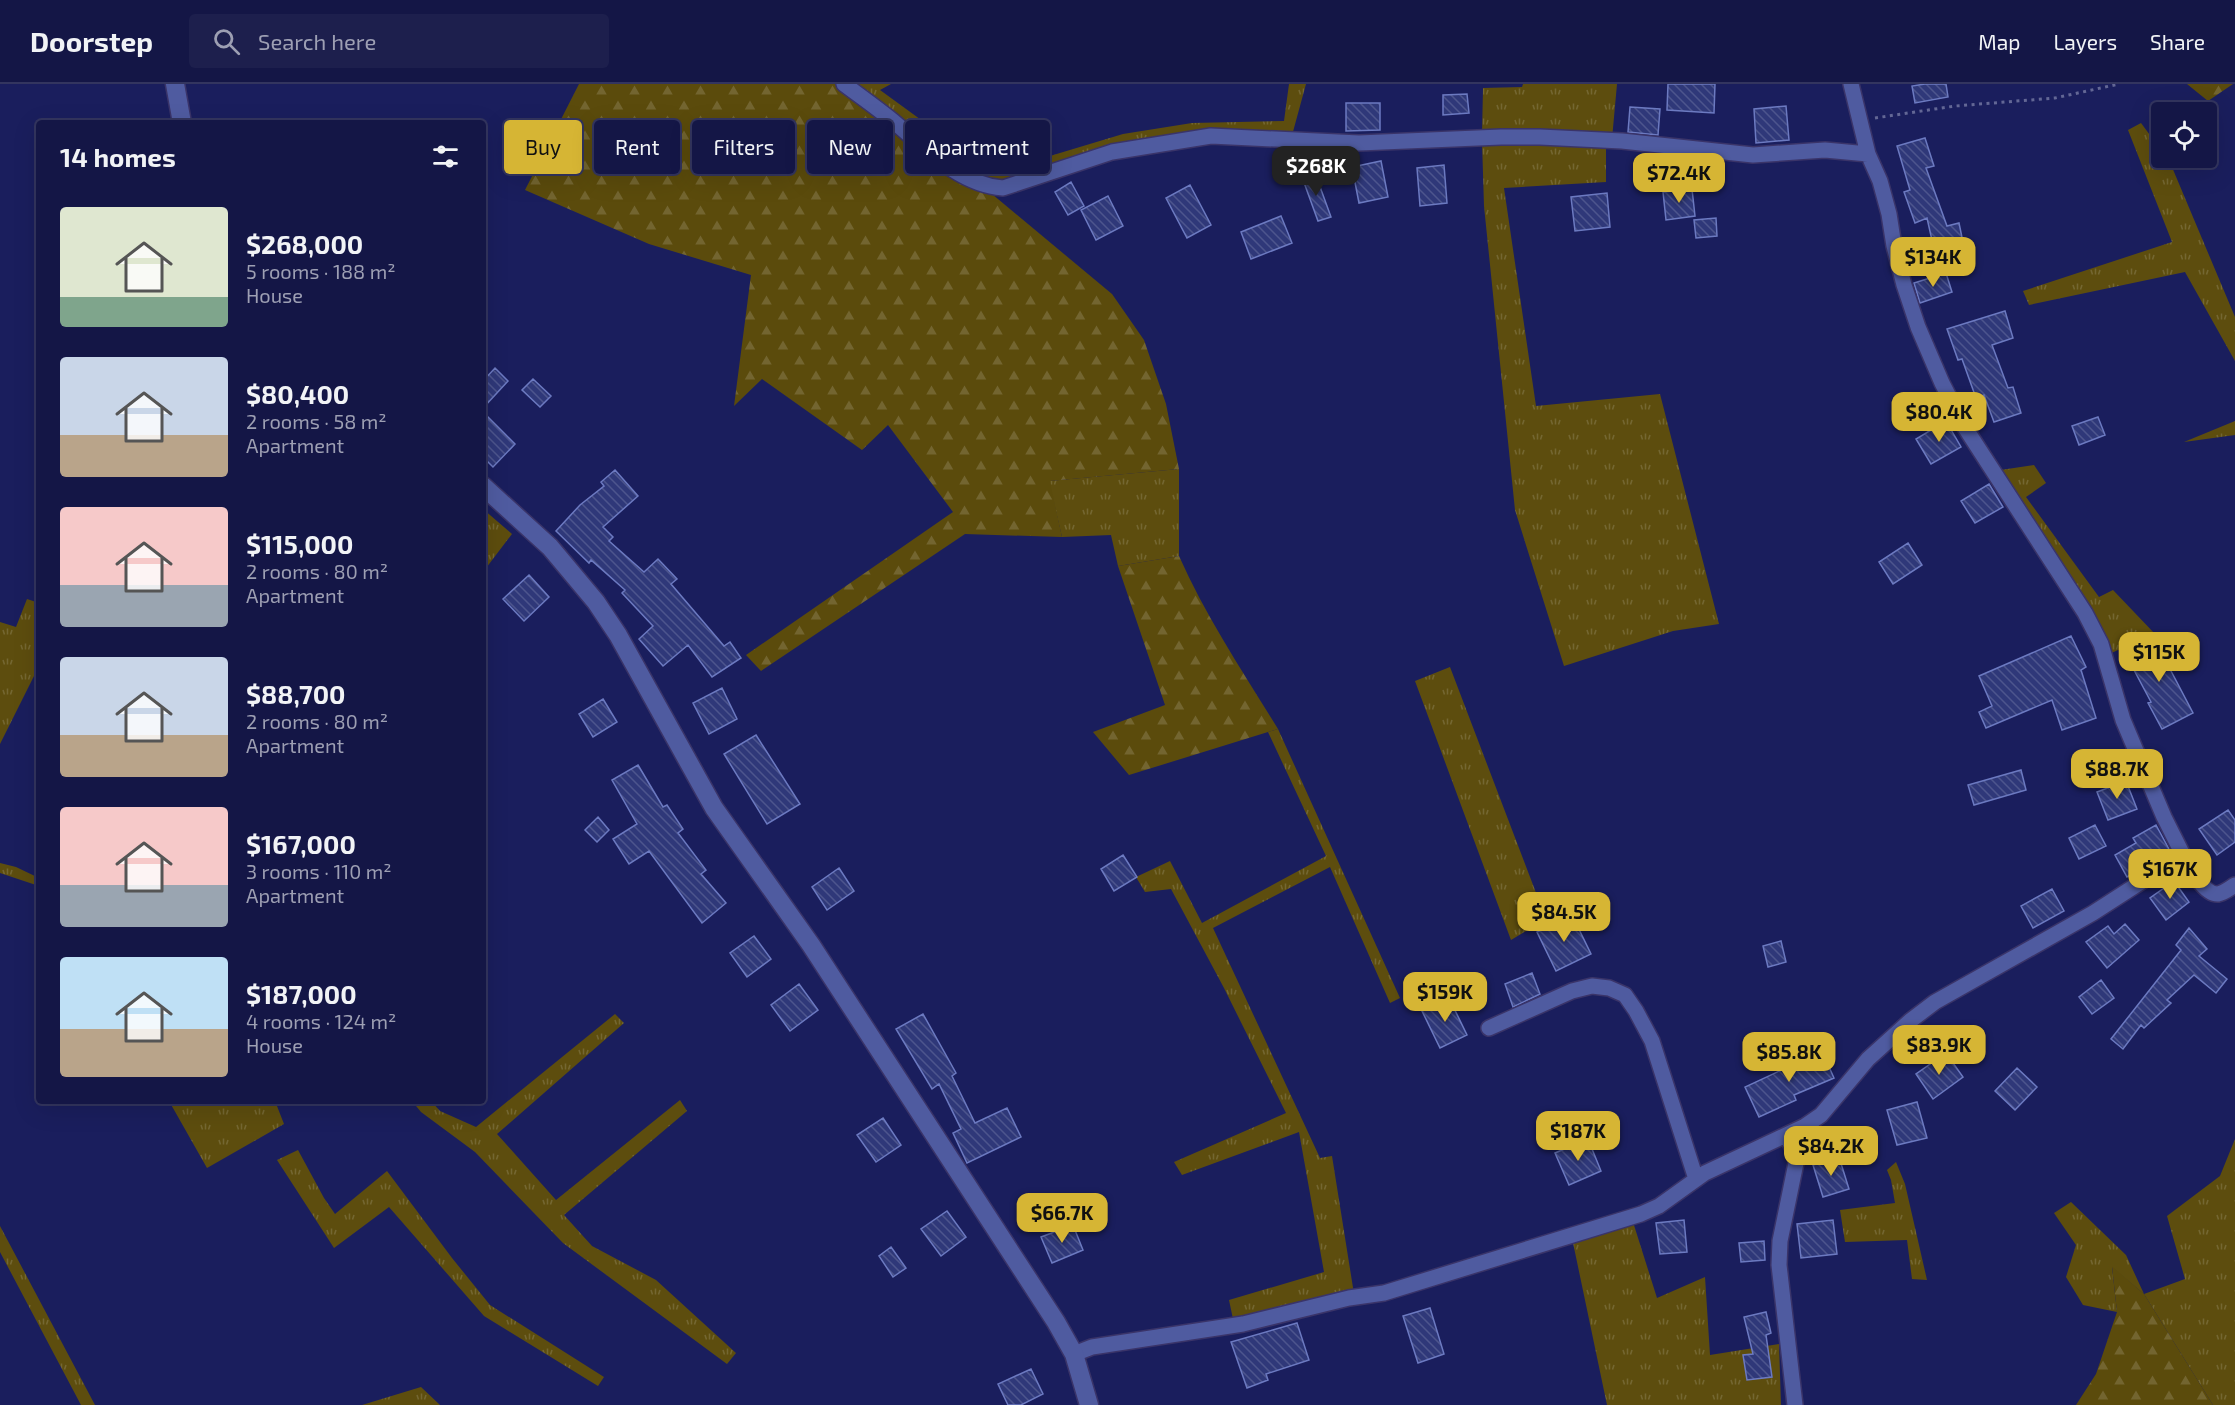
<!DOCTYPE html>
<html lang="en">
<head>
<meta charset="utf-8">
<style>
	:root { --surface:#141646; --page:#1d1f4d; --text:#f1f3f6; --muted:#9d9fb3; --line:#33355f; --accent:#d6b534 }
	body { margin:0; font-family:"Exo 2",sans-serif; background:var(--page); color:var(--text); height:100vh; display:flex; flex-direction:column; font-size:22px; white-space:nowrap }
	* { box-sizing:border-box; margin:0 }
	p { font-size:20px; color:var(--muted) }
	.icon { flex:none; width:33px; height:33px; fill:none; stroke:currentColor; stroke-width:2; stroke-linecap:round; stroke-linejoin:round }
	.map { position:relative; flex:1; overflow:hidden }
	.drawer { position:absolute; left:36px; top:36px; width:450px; height:984px; display:flex; flex-direction:column; background:var(--surface); border-radius:6px; box-shadow:0 6px 24px #0002,0 0 0 2px var(--line) }
	.drawer>* { flex:none }
	.guide { position:absolute; left:504px; top:36px; width:570px; height:54px; display:flex; gap:12px }
	.fabs { position:absolute; left:2151px; top:18px; display:grid; gap:12px }
	.fabs a { display:grid; place-items:center; width:66px; height:66px; border-radius:6px; background:var(--surface); box-shadow:0 6px 24px #0002,0 0 0 2px var(--line); font-size:30px }
	.price { position:absolute; translate:-50% -51px; padding:0 14px; border-radius:12px; background:var(--accent); color:#111; font-size:20px; line-height:39px; filter:drop-shadow(0 2px 3px #0008) }
	.price::after { content:''; position:absolute; left:50%; top:36px; width:18px; height:14px; margin-left:-9px; background:inherit; clip-path:polygon(0 0,100% 0,50% 100%) }
	.price.active { background:#222; color:#fff }
	ul { padding:0; list-style:none }
	li { display:flex; align-items:center; gap:18px; height:150px; padding:0 24px }
	li span { display:grid; place-items:center; flex:none; width:168px; height:120px; border-radius:6px; color:#555 }
	li>.icon { margin-inline-start:auto }
	span .icon { width:72px; height:72px; fill:#fffc; stroke-width:1 }
	li b { font-size:26px }
	h2 { display:flex; justify-content:space-between; align-items:center; height:72px; padding:0 24px; font-size:26px }
	.pill { padding:0 21px; border-radius:6px; background:var(--surface); box-shadow:0 6px 24px #0002,0 0 0 2px var(--line); font-size:21px; line-height:54px }
	.pill.active { background:var(--accent); color:#111 }
	header { display:flex; align-items:center; gap:36px; box-sizing:border-box; height:84px; padding:0 30px; background:var(--surface); border-bottom:2px solid var(--line) }
	header strong { font-size:28px }
	nav { display:flex; gap:33px; margin-inline-start:auto; font-size:21px }
	.search { width:420px; height:54px; background:var(--page); display:flex; align-items:center; gap:15px; box-sizing:border-box; padding:0 21px; border-radius:6px; color:var(--muted); font-size:22px }
	.map>svg:first-child { display:block }
	.grass { fill:url(#grass-tufts) }
	.forest { fill:url(#forest-firs) }
	.building { fill:url(#building-back-hatch); stroke:#6c7ac1; stroke-width:1.5 }
	.lines { fill:none; stroke-linecap:round; stroke-linejoin:round }
	.minor-casing { stroke:#3a3469; stroke-width:18 }
	.tertiary-casing { stroke:#3a3469; stroke-width:21 }
	.path { stroke:#636795; stroke-width:3; stroke-dasharray:3 4.5; stroke-linecap:butt }
	.minor { stroke:#4f5ba0; stroke-width:15 }
	.tertiary { stroke:#4f5ba0; stroke-width:18 }
</style>
</head>
<body>
<header>
<strong>Doorstep</strong>
<div class="search"><svg class="icon" aria-label="search" viewBox="0 0 24 24"><circle cx="10" cy="10" r="6"/><path d="M15 15l6 6"/></svg>Search here</div>
<nav><a>Map</a><a>Layers</a><a>Share</a></nav>
</header>
<div class="map">
<svg width="2235" height="1321" viewBox="0 0 2235 1321">
	<defs>
		<pattern id="grass-tufts" width="24" height="20" patternUnits="userSpaceOnUse" patternTransform="scale(1.5)"><rect width="24" height="20" fill="#5d4d0e"/><path d="M3 7l-1-3M5 7V3M7 7l1-3M15 17l-1-3M17 17v-4M19 17l1-3" fill="none" stroke="#746732"/></pattern>
		<pattern id="forest-firs" width="22" height="20" patternUnits="userSpaceOnUse" patternTransform="scale(1.5)"><rect width="22" height="20" fill="#5b4b0c"/><path d="M5 1l3.5 6h-7zM16 11l3.5 6h-7z" fill="#736530"/></pattern>
		<pattern id="building-back-hatch" width="6" height="6" patternUnits="userSpaceOnUse" patternTransform="scale(1.5)"><rect width="6" height="6" fill="#2f3879"/><path d="M-1 5l2 2M0 0l6 6M5-1l2 2" fill="none" stroke="#4d558d"/></pattern>
	</defs>
	<rect width="100%" height="100%" fill="#1a1e5d"/>
	<path class="grass" d="M844 0H891L880 6 994 89 1123 50 1192 39 1284 37 1289 0H1306L1291 55 1204 52 986 105Z
		M1523 0H1617L1612 55 1482 51 1483 4 1522 3Z
		M2141 39 2161 66 2162 74H2167L2169 76 2235 233V277L2185 188 2029 221 2023 207 2172 158 2128 46Z
		M1482 57 1606 63V98L1504 104 1536 322 1660 310 1719 540 1673 547 1564 582 1515 426 1484 122Z
		M2235 337V351L2184 358Z
		M2034 381 2046 399 2026 413 2099 513 2113 506 2155 550 2109 570 1994 387Z
		M1179 385V472L1118 482 1111 451 1062 453 1049 397Z
		M483 425 512 450 483 488Z
		M27 515 39 519V582L0 660V538L16 543Z
		M1450 583 1546 835 1511 856 1415 597Z
		M1278 645 1400 914 1390 919 1330 783 1213 844 1320 1074 1332 1072 1354 1210 1233 1235 1229 1216 1324 1188 1299 1048 1182 1091 1174 1078 1286 1029 1224 904 1171 805 1145 808 1136 793 1170 777 1202 839 1326 772 1268 648Z
		M0 779 16 783 39 794V802L0 789Z
		M615 930 624 939 497 1050 556 1116 680 1016 687 1027 564 1131 592 1162 656 1196 736 1269 727 1280 563 1159 475 1068 421 1028 412 1017H431L440 1027 476 1043Z
		M169 1017H275L284 1040 207 1084Z
		M2235 1055V1321H2213L2144 1210 2112 1183 2117 1228 2083 1221 2066 1193 2076 1161 2054 1129 2071 1118 2126 1171 2144 1210 2185 1195 2167 1132 2220 1092Z
		M298 1066 324 1114 335 1130 387 1087 452 1174 490 1221 604 1293 598 1302 484 1232 389 1123 334 1164 277 1076Z
		M1896 1078 1905 1100 1927 1196 1912 1195 1907 1156 1845 1158 1840 1126 1895 1119 1891 1096 1887 1086Z
		M1633 1138 1657 1214 1705 1193 1710 1271 1779 1260 1781 1321H1607L1572 1154Z
		M0 1142 95 1321H81L0 1168Z
		M421 1303 440 1321H362Z"/>
	<path class="forest" d="M579 0H844L986 105 1112 210 1144 256 1166 320 1179 385 1050 397 1062 453 965 450 761 587 746 571 953 428 888 341 862 366 762 295 734 322 751 191 649 160 525 106Z
		M2187 0H2233L2208 17Z
		M1179 472C1206 533 1243 588 1278 645L1129 691 1093 648 1165 621 1118 482Z
		M2112 1182 2144 1210 2213 1321H2076L2096 1290 2117 1228Z"/>
	<path class="building" d="M1668 0H1715L1714 29 1667 26Z
		M1925 0H1946L1948 13 1915 19 1912 2Z
		M1467 10 1469 29 1443 31V11Z
		M1346 19H1380V46L1346 47Z
		M1786 22 1789 56 1756 59 1754 25Z
		M1630 23 1660 25 1658 51 1628 48Z
		M1925 54 1934 82 1926 84 1947 142 1959 139 1965 168 1936 174 1927 134 1915 139 1904 108 1910 106 1897 62Z
		M1381 77 1388 113 1359 119 1352 83Z
		M1444 81 1447 119 1420 122 1417 84Z
		M1315 89 1331 133 1318 137 1302 93Z
		M1071 98 1084 122 1068 131 1055 108Z
		M1190 101 1211 141 1187 154 1166 114Z
		M1692 105 1695 132 1666 136 1663 108Z
		M1607 109 1610 143 1575 147 1571 113Z
		M1108 112 1123 142 1096 156 1081 126Z
		M1281 132 1292 159 1251 175 1241 148Z
		M1716 134 1717 152 1696 154 1694 136Z
		M1946 189 1952 208 1920 219 1914 199Z
		M2005 227 2013 254 1992 261 2008 304 2013 303 2021 329 1994 338 1984 311 1976 314 1962 275 1958 276 1947 245Z
		M495 284 508 297 483 324V297Z
		M533 295 551 312 540 323 522 306Z
		M483 328 515 360 493 383 483 373Z
		M2098 333 2105 351 2079 361 2072 342Z
		M1946 337 1961 363 1931 380 1916 355Z
		M615 386 638 412 603 443 613 453 609 457 644 488 658 475 677 495 671 500 724 562 730 558 741 574 712 593 688 561 663 582 639 555 653 542 622 509 625 506 591 476 589 479 556 447 580 421 604 402 601 398Z
		M1989 400 2003 423 1975 439 1961 417Z
		M1908 459 1922 481 1893 500 1879 478Z
		M529 491 549 513 524 537 503 515Z
		M2071 552 2086 583 2081 586 2096 634 2062 646 2052 616 1986 644 1979 628 1992 622 1979 592Z
		M2156 552 2173 584 2170 585 2193 629 2162 645 2148 619 2151 618 2125 569Z
		M722 604 737 635 709 650 693 619Z
		M603 615 617 638 593 653 579 630Z
		M756 651 800 720 767 740 724 670Z
		M638 681 663 723 667 721 683 745 678 749 706 786 701 790 726 819 702 839 649 767 629 780 613 755 637 740 612 696Z
		M2021 686 2026 706 1974 721 1968 701Z
		M2126 697 2137 725 2108 736 2097 708Z
		M2228 726 2235 736V758L2217 771 2199 745Z
		M598 733 609 746 597 758 585 746Z
		M2095 741 2106 762 2079 775 2069 754Z
		M2156 741 2170 767 2127 793 2115 771 2136 759 2133 754Z
		M1123 771 1137 793 1114 807 1101 785Z
		M839 784 854 807 827 826 812 803Z
		M2174 797 2189 818 2166 836 2150 814Z
		M2052 805 2064 827 2033 844 2021 822Z
		M1572 831 1591 870 1556 887 1537 848Z
		M2125 840 2139 856 2107 884 2086 858 2108 842 2114 850Z
		M2189 844 2207 865 2199 872 2227 895 2216 909 2194 891 2167 916 2171 919 2144 944 2141 941 2123 965 2111 955 2181 866 2176 861Z
		M754 852 771 875 747 893 730 869Z
		M1781 857 1786 878 1768 883 1763 862Z
		M1532 889 1540 910 1513 923 1505 900Z
		M2101 896 2114 914 2092 930 2079 913Z
		M799 900 818 926 790 947 771 921Z
		M1449 914 1467 951 1440 964 1422 927Z
		M923 930 956 989 952 992 975 1039 1007 1024 1021 1053 967 1079 953 1049 961 1045 939 1000 932 1005 896 945Z
		M1821 965 1834 994 1794 1011 1796 1016 1759 1033 1745 1003 1799 978 1798 975Z
		M1946 969 1963 993 1933 1015 1916 990Z
		M2017 984 2037 1003 2015 1026 1995 1007Z
		M1917 1018 1927 1054 1897 1061 1887 1026Z
		M883 1034 901 1061 876 1078 857 1051Z
		M1588 1055 1601 1087 1569 1101 1555 1069Z
		M1839 1073 1849 1105 1823 1113 1813 1081Z
		M947 1127 966 1153 941 1172 921 1145Z
		M1684 1136 1687 1168 1660 1170 1656 1139Z
		M1833 1136 1837 1170 1801 1174 1797 1140Z
		M1073 1141 1083 1166 1052 1179 1041 1153Z
		M1764 1157 1765 1176 1741 1178 1739 1159Z
		M891 1163 906 1184 893 1193 879 1172Z
		M1430 1224 1444 1270 1418 1279 1403 1232Z
		M1766 1228 1771 1249 1766 1251 1772 1293 1747 1296 1743 1271 1753 1270 1744 1233Z
		M1297 1239 1309 1276 1266 1290 1268 1296 1247 1304 1231 1258Z
		M1031 1285 1043 1310 1021 1321H1008L998 1300Z"/>
	<g class="lines">
		<defs>
			<path id="minor" d="M844 0C860 12 877 24 893 37 925 64 959 101 1003 104L1112 68 1211 52 1359 59 1501 53H1540L1622 57 1753 71 1825 66 1868 70
				M1851 0 1868 70 1880 97 1889 130 1894 162 1904 201 1918 243 1942 299 1964 342 2085 529 2101 560 2123 636 2164 733 2183 771
				M1489 944 1572 907 1592 902 1609 904 1625 911 1636 927 1652 957 1696 1095
				M1786 1051 1795 1069 1796 1079 1780 1157 1779 1181 1795 1321
				M1074 1270 1092 1263 1243 1240 1349 1214 1384 1209 1641 1130 1659 1122 1705 1089 1805 1042 1821 1031 1868 975 1910 937 1935 918 2093 829 2183 771C2189 782 2204 811 2218 810 2224 809 2230 804 2235 801"/>
			<path id="tertiary" d="M175 0 182 39
				M483 402 550 463 596 518 618 551 714 724 811 861 1056 1238 1074 1270 1089 1321"/>
		</defs>
		<use href="#minor" class="minor-casing"/>
		<use href="#tertiary" class="tertiary-casing"/>
		<path class="path" d="M1875 34 1955 22 2055 14 2119 0"/>
		<use href="#minor" class="minor"/>
		<use href="#tertiary" class="tertiary"/>
	</g>
</svg>
<div class="fabs">
<a><svg class="icon" aria-label="locate" viewBox="0 0 24 24"><circle cx="12" cy="12" r="6"/><path d="M12 2v4M12 18v4M2 12h4M18 12h4"/></svg></a>
</div>
<b class="price active" style="left:1316px;top:113px">$268K</b>
<b class="price" style="left:1679px;top:120px">$72.4K</b>
<b class="price" style="left:1933px;top:204px">$134K</b>
<b class="price" style="left:1939px;top:359px">$80.4K</b>
<b class="price" style="left:2159px;top:599px">$115K</b>
<b class="price" style="left:2117px;top:716px">$88.7K</b>
<b class="price" style="left:2170px;top:816px">$167K</b>
<b class="price" style="left:1564px;top:859px">$84.5K</b>
<b class="price" style="left:1445px;top:939px">$159K</b>
<b class="price" style="left:1939px;top:992px">$83.9K</b>
<b class="price" style="left:1789px;top:999px">$85.8K</b>
<b class="price" style="left:1578px;top:1078px">$187K</b>
<b class="price" style="left:1831px;top:1093px">$84.2K</b>
<b class="price" style="left:1062px;top:1160px">$66.7K</b>
<div class="guide">
<a class="pill active">Buy</a>
<a class="pill">Rent</a>
<a class="pill">Filters</a>
<a class="pill">New</a>
<a class="pill">Apartment</a>
</div>
<section class="drawer">
<h2>14 homes<svg class="icon" aria-label="filters" viewBox="0 0 24 24"><path d="M4 7h16M4 17h16"/><circle cx="9" cy="7" r="2"/><circle cx="15" cy="17" r="2"/></svg></h2>
<ul>
<li><span style="background:linear-gradient(#dfe7d0 75%,#7fa58c 0)"><svg class="icon" aria-label="home" viewBox="0 0 24 24"><path d="M3 11l9-7 9 7M6 9v11h12V9"/></svg></span><div><b>$268,000</b><p>5 rooms · 188 m²</p><p>House</p></div></li>
<li><span style="background:linear-gradient(#c9d6e8 65%,#b9a48a 0)"><svg class="icon" aria-label="home" viewBox="0 0 24 24"><path d="M3 11l9-7 9 7M6 9v11h12V9"/></svg></span><div><b>$80,400</b><p>2 rooms · 58 m²</p><p>Apartment</p></div></li>
<li><span style="background:linear-gradient(#f6c9c9 65%,#9aa5b1 0)"><svg class="icon" aria-label="home" viewBox="0 0 24 24"><path d="M3 11l9-7 9 7M6 9v11h12V9"/></svg></span><div><b>$115,000</b><p>2 rooms · 80 m²</p><p>Apartment</p></div></li>
<li><span style="background:linear-gradient(#c9d6e8 65%,#b9a48a 0)"><svg class="icon" aria-label="home" viewBox="0 0 24 24"><path d="M3 11l9-7 9 7M6 9v11h12V9"/></svg></span><div><b>$88,700</b><p>2 rooms · 80 m²</p><p>Apartment</p></div></li>
<li><span style="background:linear-gradient(#f6c9c9 65%,#9aa5b1 0)"><svg class="icon" aria-label="home" viewBox="0 0 24 24"><path d="M3 11l9-7 9 7M6 9v11h12V9"/></svg></span><div><b>$167,000</b><p>3 rooms · 110 m²</p><p>Apartment</p></div></li>
<li><span style="background:linear-gradient(#bfe0f5 60%,#b9a48a 0)"><svg class="icon" aria-label="home" viewBox="0 0 24 24"><path d="M3 11l9-7 9 7M6 9v11h12V9"/></svg></span><div><b>$187,000</b><p>4 rooms · 124 m²</p><p>House</p></div></li>
</ul>
</section>
</div>
</body>
</html>
